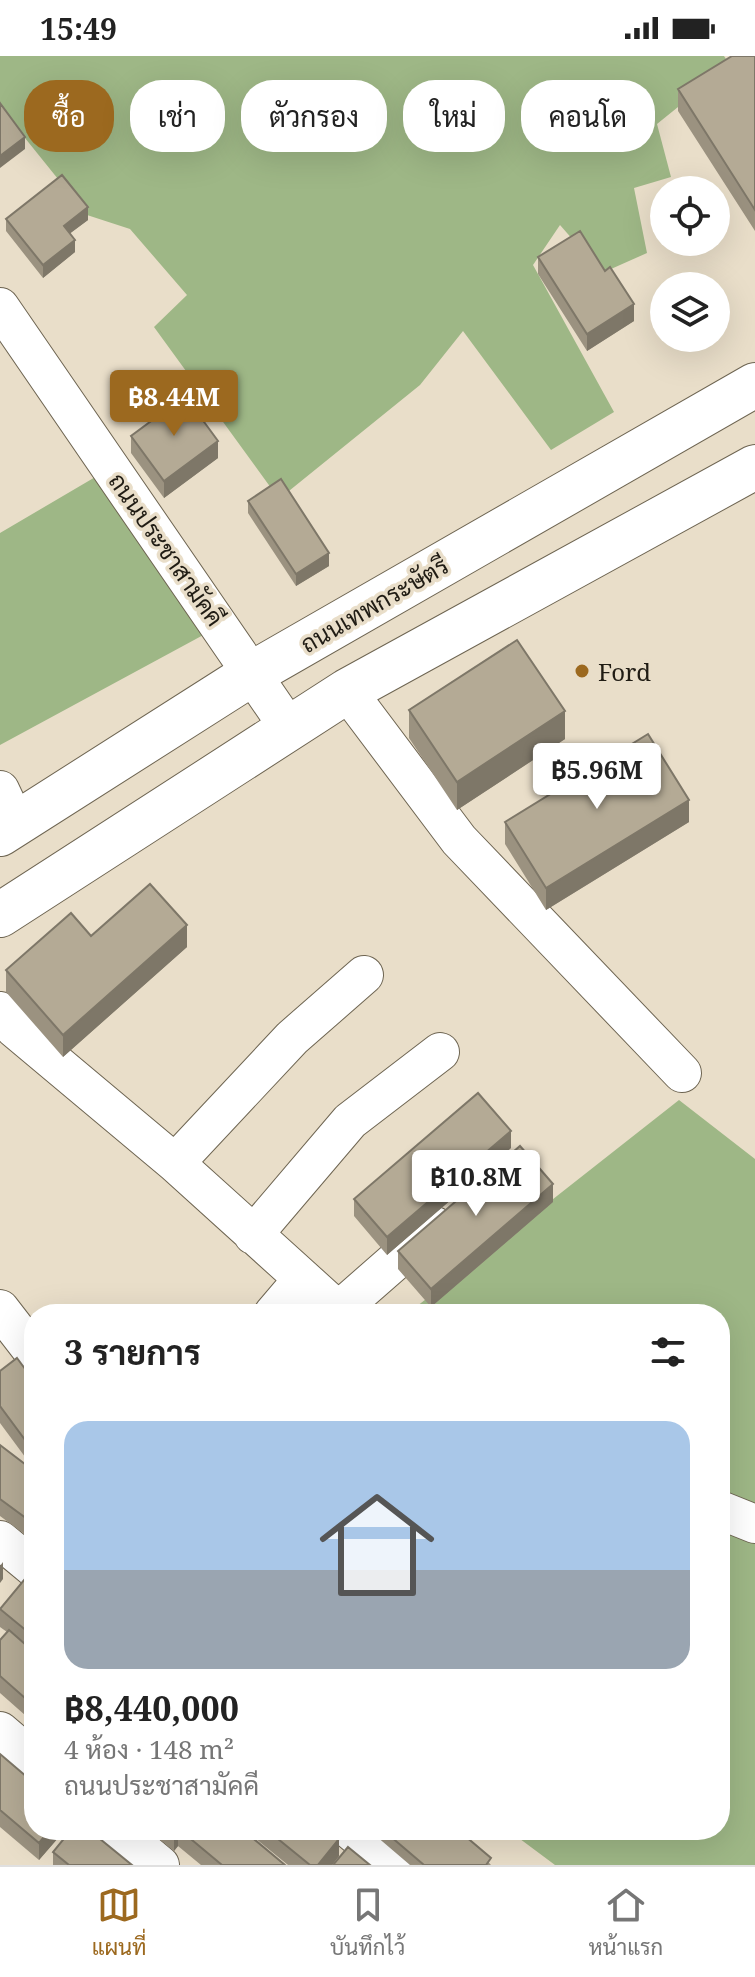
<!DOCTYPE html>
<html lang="th">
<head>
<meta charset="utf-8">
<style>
	:root { --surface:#fff; --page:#f2f2f2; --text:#222; --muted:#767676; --line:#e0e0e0; --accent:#9c691f }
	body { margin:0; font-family:"Noto Serif",Sarabun,serif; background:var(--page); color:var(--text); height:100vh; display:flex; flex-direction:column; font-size:30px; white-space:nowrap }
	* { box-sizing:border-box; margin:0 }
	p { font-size:26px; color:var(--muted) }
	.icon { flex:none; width:44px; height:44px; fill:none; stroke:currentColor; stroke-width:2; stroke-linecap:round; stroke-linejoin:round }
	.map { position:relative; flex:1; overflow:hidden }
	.side { position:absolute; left:24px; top:1248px; width:706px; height:536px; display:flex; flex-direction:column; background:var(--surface); border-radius:32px; box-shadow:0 8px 32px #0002 }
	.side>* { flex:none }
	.top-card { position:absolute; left:24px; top:24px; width:708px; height:72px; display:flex; gap:16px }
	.controls { position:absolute; left:650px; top:120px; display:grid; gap:16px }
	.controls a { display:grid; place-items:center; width:80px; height:80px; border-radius:50%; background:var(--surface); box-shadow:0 8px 32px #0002; font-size:40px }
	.price { position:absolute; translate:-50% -68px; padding:0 18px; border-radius:8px; background:#fff; color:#222; font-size:26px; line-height:52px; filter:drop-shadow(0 2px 4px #0008) }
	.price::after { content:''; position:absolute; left:50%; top:48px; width:24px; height:18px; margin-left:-12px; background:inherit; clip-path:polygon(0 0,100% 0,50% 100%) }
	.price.current { background:var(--accent); color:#fff }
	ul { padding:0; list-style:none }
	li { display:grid; align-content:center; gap:16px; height:424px; padding:0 40px }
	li+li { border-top:2px solid var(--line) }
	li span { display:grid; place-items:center; height:248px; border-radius:24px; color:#555 }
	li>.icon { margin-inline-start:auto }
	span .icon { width:144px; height:144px; fill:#fffc; stroke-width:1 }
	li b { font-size:34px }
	h2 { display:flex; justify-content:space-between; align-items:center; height:96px; padding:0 40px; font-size:34px }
	.pill { padding:0 28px; border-radius:32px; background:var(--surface); box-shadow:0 8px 32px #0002; font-size:28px; line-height:72px }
	.pill.current { background:var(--accent); color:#fff }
	.status { display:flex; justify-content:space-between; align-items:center; height:56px; padding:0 40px; background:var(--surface); direction:ltr }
	.status svg { height:22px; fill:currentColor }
	.menu { display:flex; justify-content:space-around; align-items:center; height:112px; border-top:2px solid var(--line); background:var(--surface); font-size:22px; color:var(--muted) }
	.menu a { display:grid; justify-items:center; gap:4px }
	.menu .current { color:var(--accent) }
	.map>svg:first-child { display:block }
	.green { fill:#9eb786 }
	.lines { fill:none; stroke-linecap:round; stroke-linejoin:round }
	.minor-casing { stroke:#6e6552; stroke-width:40 }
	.major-casing { stroke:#6e6552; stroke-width:46 }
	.minor { stroke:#fff; stroke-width:38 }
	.major { stroke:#fff; stroke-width:44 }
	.wall { fill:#9b9280 }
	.shaded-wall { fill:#7e7768 }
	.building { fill:#b4aa95; stroke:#7e7768; stroke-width:2 }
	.poi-dot { fill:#9c691f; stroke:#e9dec9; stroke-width:3 }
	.labels { text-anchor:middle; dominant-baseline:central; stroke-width:7; stroke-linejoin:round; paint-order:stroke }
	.street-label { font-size:24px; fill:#201c14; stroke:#e9dec9 }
	.poi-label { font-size:24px; fill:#201c14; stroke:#e9dec9; text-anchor:start }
</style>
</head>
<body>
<div class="status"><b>15:49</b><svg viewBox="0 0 49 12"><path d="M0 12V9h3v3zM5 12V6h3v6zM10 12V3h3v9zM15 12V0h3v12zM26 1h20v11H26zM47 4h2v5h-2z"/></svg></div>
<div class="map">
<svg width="755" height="1809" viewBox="0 0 755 1809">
	<rect width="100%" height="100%" fill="#e9dec9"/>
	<path class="green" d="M0 0H724L730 9 657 68 671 121 634 132 647 197 602 217 560 169 533 209 614 356 551 394 463 275 420 329 279 443 154 271 187 239 130 173 87 159 0 51Z
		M97 420 207 577 0 689V477Z
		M679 1044 755 1103V1809H555L508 1774H720V1258H552L547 1252 538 1258H407Z"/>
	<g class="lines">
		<defs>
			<path id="minor" d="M0 251 289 672
				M347 635 459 784 682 1017
				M0 734 16 768
				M0 955 15 973 175 1107 342 1258
				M175 1107 292 982 364 919
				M253 1179 350 1065 440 996
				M0 1253 34 1297
				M338 1255 435 1170
				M273 1258 302 1224
				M720 1454 755 1468
				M0 1484 34 1512
				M0 1675 34 1704
				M118 1774 160 1809
				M350 1774 392 1809"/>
			<path id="major" d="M0 778 253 617 755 329
				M0 859 347 635 755 411"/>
		</defs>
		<use href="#minor" class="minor-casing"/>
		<use href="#major" class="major-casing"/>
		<use href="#minor" class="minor"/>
		<use href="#major" class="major"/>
	</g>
	<path class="wall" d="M755 0V175L678 55V33Z
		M6 163 88 164 70 177 75 196 43 222 6 175Z
		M538 201 634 265 587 295 538 218Z
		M131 380 218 402 164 442 131 397Z
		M248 445 329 510 296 530 248 457Z
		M409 654 565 683 457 754 409 682Z
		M505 766H689L546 854 505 788Z
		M91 880 187 891 63 1001 6 936V914Z
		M511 1092 387 1199 354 1160V1143Z
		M553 1146 431 1251 398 1213V1195Z
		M0 1315 34 1325V1413L0 1367Z
		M0 1389 34 1415V1485L0 1460Z
		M34 1531V1667L0 1637V1584L7 1576 0 1571V1553Z
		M0 1698 34 1774H65L39 1804 0 1771Z
		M152 1774H243L285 1809H201L178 1790 174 1795 152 1777Z
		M245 1774H328L339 1800 332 1809H288Z
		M369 1774H458L491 1809H410Z
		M53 1796 132 1809H53Z"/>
	<path class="shaded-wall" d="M25 81V93L0 112V100Z
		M88 151V164L64 182V170Z
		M75 184V196L43 222V209Z
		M634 248V265L587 295V278Z
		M218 385V402L164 442V425Z
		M329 497V510L296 530V518Z
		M565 655V683L457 754V726Z
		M689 744V766L546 854V832Z
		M187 869V891L63 1001V979Z
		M511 1075V1092L387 1199V1181Z
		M553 1128V1146L431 1251V1233Z
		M3 1506V1523L0 1527V1510Z
		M50 1774H65L39 1804V1787Z
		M177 1774H178V1790L174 1795V1778Z
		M339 1783V1800L332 1809H318Z"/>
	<path class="building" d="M732 0H755V154L678 33Z
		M0 47 25 81 0 100Z
		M62 119 88 151 64 170 75 184 43 209 6 163Z
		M580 175 605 215 610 211 634 248 587 278 538 201Z
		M185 340 218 385 164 425 131 380Z
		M281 423 329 497 296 518 248 445Z
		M517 584 565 655 457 726 409 654Z
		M648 678 689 744 546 832 505 766Z
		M150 828 187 869 63 979 6 914 71 857 91 880Z
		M478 1037 511 1075 387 1181 354 1143Z
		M520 1090 553 1128 431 1233 398 1195Z
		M17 1302 34 1325V1396L0 1350V1315Z
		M0 1389 34 1415V1468L0 1443Z
		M24 1524 34 1531V1581L0 1553Z
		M9 1574 34 1596V1650L0 1620V1584Z
		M0 1698 34 1727V1774H50L39 1787 0 1754Z
		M71 1774H89L132 1809H69L53 1796Z
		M180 1774H243L285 1809H222Z
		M267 1774H328L339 1783 318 1809H310Z
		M383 1774H458L491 1802 486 1809H424Z
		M348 1791 370 1809H333Z"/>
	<circle class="poi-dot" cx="582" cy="615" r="8"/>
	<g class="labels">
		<g class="street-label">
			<text transform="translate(167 493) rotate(55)">ถนนประชาสามัคคี</text>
			<text transform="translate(374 548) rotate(-30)">ถนนเทพกระษัตรี</text>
		</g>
		<g class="poi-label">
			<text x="598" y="615">Ford</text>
		</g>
	</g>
</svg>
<div class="controls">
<a><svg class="icon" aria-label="locate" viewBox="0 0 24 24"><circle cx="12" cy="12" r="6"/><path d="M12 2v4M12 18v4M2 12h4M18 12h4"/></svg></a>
<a><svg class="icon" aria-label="layers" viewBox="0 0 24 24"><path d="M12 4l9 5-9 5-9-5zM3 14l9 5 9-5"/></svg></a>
</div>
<b class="price current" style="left:174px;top:382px">฿8.44M</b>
<b class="price" style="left:597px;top:755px">฿5.96M</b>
<b class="price" style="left:476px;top:1162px">฿10.8M</b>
<div class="top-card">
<a class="pill current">ซื้อ</a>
<a class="pill">เช่า</a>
<a class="pill">ตัวกรอง</a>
<a class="pill">ใหม่</a>
<a class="pill">คอนโด</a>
</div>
<section class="side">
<h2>3 รายการ<svg class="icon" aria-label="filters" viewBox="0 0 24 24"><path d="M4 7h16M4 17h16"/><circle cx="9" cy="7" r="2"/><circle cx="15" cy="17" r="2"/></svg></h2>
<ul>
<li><span style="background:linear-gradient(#a9c7e8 60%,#9aa5b1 0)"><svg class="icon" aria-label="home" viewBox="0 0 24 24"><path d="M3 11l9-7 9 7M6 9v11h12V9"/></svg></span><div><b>฿8,440,000</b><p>4 ห้อง · 148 m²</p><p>ถนนประชาสามัคคี</p></div></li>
</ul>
</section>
</div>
<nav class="menu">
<a class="current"><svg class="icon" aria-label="map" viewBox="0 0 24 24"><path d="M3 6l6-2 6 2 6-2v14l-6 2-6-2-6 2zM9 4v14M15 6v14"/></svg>แผนที่</a>
<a><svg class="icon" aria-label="saved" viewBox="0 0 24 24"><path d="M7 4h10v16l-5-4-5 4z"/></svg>บันทึกไว้</a>
<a><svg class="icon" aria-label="home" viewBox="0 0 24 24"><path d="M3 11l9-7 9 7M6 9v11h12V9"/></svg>หน้าแรก</a>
</nav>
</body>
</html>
